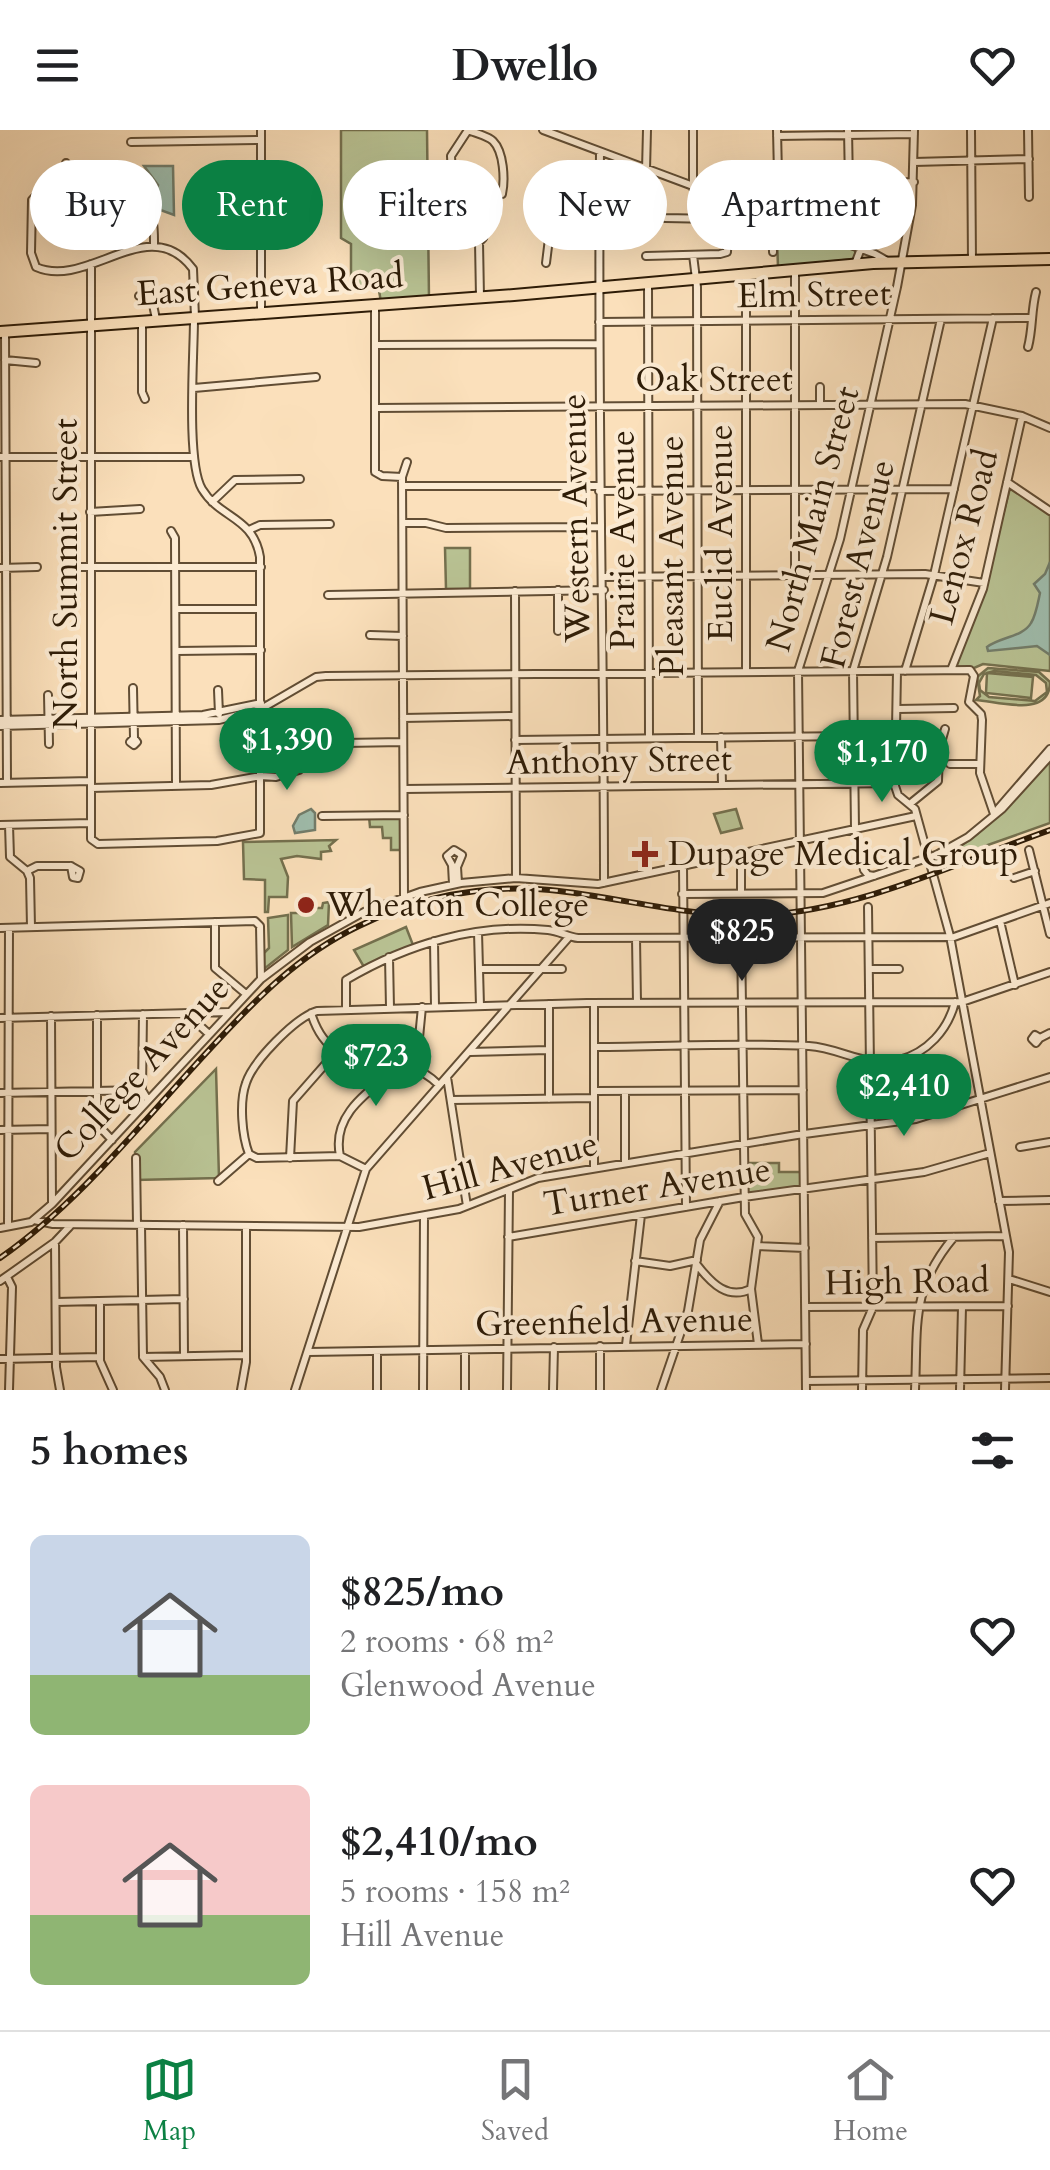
<!DOCTYPE html>
<html lang="en">
<head>
<meta charset="utf-8">
<style>
	:root { --surface:#fff; --page:#f6f6f6; --text:#202124; --muted:#757577; --line:#e0e0e0; --accent:#0b8043 }
	body { margin:0; font-family:Cardo,serif; background:var(--page); color:var(--text); height:100vh; display:flex; flex-direction:column; font-size:38px; white-space:nowrap }
	* { box-sizing:border-box; margin:0 }
	p { font-size:32px; color:var(--muted) }
	.icon { flex:none; width:55px; height:55px; fill:none; stroke:currentColor; stroke-width:2; stroke-linecap:round; stroke-linejoin:round }
	.map { position:relative; height:1260px; overflow:hidden }
	.panel { display:flex; flex-direction:column; background:var(--surface); flex:1 }
	.panel>* { flex:none }
	.top-card { position:absolute; left:30px; top:30px; width:990px; height:90px; display:flex; gap:20px }
	.price { position:absolute; translate:-50% -85px; padding:0 22px; border-radius:35px; background:var(--accent); color:#fff; font-size:32px; line-height:65px; filter:drop-shadow(0 2px 5px #0008) }
	.price::after { content:''; position:absolute; left:50%; top:60px; width:30px; height:22px; margin-left:-15px; background:inherit; clip-path:polygon(0 0,100% 0,50% 100%) }
	.price.active { background:#222; color:#fff }
	ul { padding:0; list-style:none }
	li { display:flex; align-items:center; gap:30px; height:250px; padding:0 30px }
	li span { display:grid; place-items:center; flex:none; width:280px; height:200px; border-radius:15px; color:#555 }
	li>.icon { margin-inline-start:auto }
	span .icon { width:120px; height:120px; fill:#fffc; stroke-width:1 }
	li b { font-size:42px }
	h2 { display:flex; justify-content:space-between; align-items:center; height:120px; padding:0 30px; font-size:42px }
	.chip { padding:0 35px; border-radius:45px; background:var(--surface); box-shadow:0 10px 40px #0002; font-size:35px; line-height:90px }
	.chip.active { background:var(--accent); color:#fff }
	header { display:flex; justify-content:space-between; align-items:center; height:130px; padding:0 30px; background:var(--surface); font-size:45px; font-weight:700 }
	.tab-bar { display:flex; justify-content:space-around; align-items:center; height:140px; border-top:2px solid var(--line); background:var(--surface); font-size:28px; color:var(--muted) }
	.tab-bar a { display:grid; justify-items:center; gap:5px }
	.tab-bar .active { color:var(--accent) }
	.map>svg:first-child { display:block }
	.green { fill:#b9c394; stroke:#74704e; stroke-width:2.5; fill-rule:evenodd }
	.water { fill:#9fbdad; stroke:#727d6b; stroke-width:2.5 }
	.lines { fill:none; stroke-linecap:round; stroke-linejoin:round }
	.minor-casing { stroke:#614d34; stroke-width:10 }
	.major-casing { stroke:#2e1c07; stroke-width:14 }
	.minor { stroke:#fcebd3; stroke-width:6 }
	.major { stroke:#fbe0bb; stroke-width:10 }
	.rail-casing { stroke:#2e1c07; stroke-width:6 }
	.rail { stroke:#fcebd3; stroke-width:2.5; stroke-dasharray:8; stroke-linecap:butt }
	.poi-dot { fill:#8f2418; stroke:#fcebd3; stroke-width:4 }
	.labels { text-anchor:middle; dominant-baseline:central; stroke-width:8; stroke-linejoin:round; paint-order:stroke }
	.street-label { font-size:35px; fill:#2e1c07; stroke:#fcebd3 }
	.poi-label { font-size:35px; fill:#2e1c07; stroke:#fcebd3; text-anchor:start }
</style>
</head>
<body>
<header><svg class="icon" aria-label="menu" viewBox="0 0 24 24"><path d="M4 6h16M4 12h16M4 18h16"/></svg>Dwello<svg class="icon" aria-label="heart" viewBox="0 0 24 24"><path d="M12 20l-8-8c-3-5 5-10 8-4 3-6 11-1 8 4z"/></svg></header>
<div class="map">
<svg width="1050" height="1260" viewBox="0 0 1050 1260">
	<rect width="100%" height="100%" fill="#fbe0bb"/>
	<filter id="stains"><feTurbulence type="fractalNoise" baseFrequency=".002" numOctaves="4"/><feColorMatrix values="0 0 0 0 .2 0 0 0 0 .09 0 0 0 0 .02 0 0 0 .5 -.17"/></filter>
	<radialGradient id="worn" r=".72"><stop offset=".6" stop-color="#630" stop-opacity="0"/><stop offset="1" stop-color="#630" stop-opacity=".3"/></radialGradient>
	<path class="green" d="M341 0H427L429 169 381 172 378 155 351 158V114L341 108Z
		M777 91 855 120 856 126 854 129 778 137 777 109 774 106V92Z
		M1010 358 1050 384V541L983 534 974 538H953L984 458Z
		M445 418H470V459H446Z
		M988 538 1039 542 1050 552C1050 588 1000 572 976 570L980 566 977 547ZM994 541 1036 545 1046 553 1047 562 1035 571 989 567 980 560 979 553 984 544Z
		M987 543 1033 547 1031 568 986 563Z
		M1050 629V693L934 734 933 731C983 709 1015 668 1050 629Z
		M736 679 742 698 721 703 714 684Z
		M369 686H403V720H391V708H383L382 697H370Z
		M336 710 329 716 331 721 321 722V729L297 726 281 729 288 747 287 767H269L268 782H265V750L244 749 243 712Z
		M329 772 328 795 292 817 291 783H299V778H322L323 773Z
		M288 785V820L264 839V823L269 818 268 788Z
		M406 797 413 815 364 837 354 820Z
		M216 939 219 1048 136 1050 135 1022Z
		M745 1033H779V1042H802V1057L746 1066Z"/>
	<path class="water" d="M144 36H173L174 85 155 78 151 68 158 55Z
		M1050 432V525L1037 516 988 521 987 517C1000 507 1023 507 1031 493 1036 485 1038 472 1040 463L1034 454 1045 444Z
		M311 679 315 683V700L295 703 293 696 299 685Z"/>
	<g class="lines">
		<defs>
			<path id="minor" d="M468 0C475 3 488 6 493 11 504 22 505 50 502 64L453 63 451 26Z
				M543 0 875 124 889 132
				M693 0V58
				M777 0 779 90
				M848 0 849 54
				M971 0 972 131
				M1028 0 1029 67
				M777 6 914 4
				M131 12 261 10
				M600 22C597 266 604 509 604 753
				M914 32 1029 29
				M66 33V58
				M646 40 647 0
				M778 55 914 52
				M599 66 665 88 715 89 723 94 728 103 727 122 720 124 646 126
				M203 86 261 85
				M772 87 773 122
				M80 89 88 88 95 82 96 57
				M479 103 483 108 479 112 475 108Z
				M479 112 480 167
				M154 117C154 100 155 85 143 72 126 53 46 49 32 70L31 123 36 137C88 160 149 80 193 139L195 187
				M693 125 697 157 698 607
				M546 133 552 84H599
				M855 134 870 95 869 53
				M795 140V445
				M746 145V542
				M648 154 649 607
				M139 166 152 170 156 189
				M375 175V342L382 346 402 347
				M261 183V0
				M599 192 1029 188
				M142 193V262L145 269
				M5 202 7 653
				M376 215 598 214
				M1028 217C1033 198 1031 181 1036 162
				M5 230 36 233
				M820 257V274
				M194 258 316 247
				M376 278 965 274 1022 286 1050 298
				M0 327H194
				M1007 352 1050 381
				M403 356H599
				M599 361 954 359
				M212 372 235 350 300 349
				M90 382 140 379
				M403 393H426L446 398 599 397
				M249 400 260 395 330 394
				M171 401 175 408 176 656
				M67 437H261
				M0 438 37 437
				M602 447 925 444 984 453
				M558 460V501
				M515 461 516 748
				M328 465 604 460
				M176 479H260
				M370 505 403 506
				M176 521 261 520
				M951 540 983 459 1022 286
				M897 541 895 656 898 665 915 679 950 806 1009 1122 1005 1260
				M905 541 934 445 993 188
				M133 558 134 608
				M218 560 219 584
				M48 565 49 614
				M898 579 954 578
				M403 588 515 586
				M0 590 203 585 261 573
				M0 596 219 590 261 579 316 547 326 546 970 540 974 546 969 572 981 584 982 590 980 643 994 684
				M721 607 722 654
				M134 608 137 612 134 615 130 612Z
				M515 610 854 606
				M344 613 403 612
				M950 634H980
				M0 653 91 651
				M91 658 211 655 261 646 276 647 299 640 301 625
				M404 659 895 653
				M911 673 938 651 939 620 945 599
				M998 679 1050 619
				M322 686 404 685
				M91 693V134
				M0 695 91 693V709L98 714 217 711 260 703V427C253 386 220 389 202 359 186 332 194 225 194 189
				M9 695 10 727 27 741 30 748 31 797
				M1029 720 1050 804
				M683 737 686 1077
				M27 741 37 736H71L73 747 78 748 80 741 71 736
				M874 746 868 745 864 740 855 699 853 541 887 427 941 189
				M1014 748 1035 741
				M453 754 452 735 447 726 454 720 462 725 457 737 458 753
				M741 763V725
				M682 764 823 763 936 725 968 707 1002 679 1050 626
				M404 767 402 347 407 332
				M1000 791 1015 855
				M215 792V838L246 864
				M0 798 255 791 260 796 261 849
				M478 802 480 876
				M741 807 745 1084 758 1107 751 1159 758 1214
				M636 808 637 873
				M434 811 435 877
				M389 827 390 878
				M479 839H562
				M869 839H899
				M594 873V1038
				M346 879V850C407 814 477 793 548 800 559 801 568 807 578 808L954 807 1050 773
				M311 883C334 957 393 909 439 955
				M143 884 142 960 148 970
				M97 885V994L112 1010
				M188 885 209 904
				M51 886 52 1073
				M0 888 229 882
				M1040 908 1036 913 1032 909 1035 905 1040 908 1050 903
				M594 917C665 917 738 912 809 916 841 918 865 938 899 930 927 923 948 900 955 872
				M470 922 549 920
				M447 947 467 1076
				M594 961 803 960
				M625 961V1033
				M0 963 142 960
				M549 969V874
				M451 970 594 968
				M0 1000 51 999
				M1020 1017 1050 1012
				M249 1024 257 1028 340 1026 366 1039
				M340 1026C329 973 391 952 418 918L422 877
				M136 1028 137 1095
				M290 1028 293 971 336 922
				M218 1051 249 1024C242 1006 239 972 246 953 253 931 295 888 317 881L587 873 962 872 1050 842
				M999 1071 1050 1070
				M34 1090 53 1094 359 1097 459 1079 538 1048 797 1005 916 989 1050 947
				M141 1095 143 1227
				M183 1095 184 1226
				M8 1096 9 798
				M0 1098 31 1092 52 1074 261 849 310 812 364 782 420 762 461 753 516 748 598 754 916 686
				M508 1107 744 1067 924 1042 990 1023
				M872 1108 1005 1106
				M55 1112 56 1237 60 1260
				M757 1116 805 1118
				M635 1131 670 1136 697 1130
				M698 1136C712 1154 728 1170 751 1159
				M7 1147 12 1157 9 1260
				M1009 1149 1050 1162
				M0 1151 55 1112 71 1095
				M100 1171V1231L113 1260
				M56 1172 184 1169
				M805 1177 1008 1176
				M626 1215 641 1085
				M308 1222 806 1214
				M377 1222V1260
				M143 1227 246 1225
				M143 1227 160 1247 165 1260
				M0 1229 100 1227
				M806 1251 1050 1248
				M241 1260 246 1232V1096
				M295 1260 366 1039 569 807
				M423 1260 424 1086
				M465 1260V1221
				M507 1260 509 1060
				M553 1260 554 1217
				M600 1260V1216
				M661 1260 688 1181 700 1110 720 1071
				M806 1260 798 541 840 409 897 157 912 75 914 0
				M862 1260 863 1200 873 1177 868 777
				M915 1260C918 1196 910 1159 954 1107
				M960 1260 962 1177"/>
			<path id="major" d="M0 202 514 165 873 133 1050 129"/>
		</defs>
		<use href="#minor" class="minor-casing"/>
		<use href="#major" class="major-casing"/>
		<use href="#minor" class="minor"/>
		<use href="#major" class="major"/>
		<defs>
			<path id="rail" d="M0 1128C80 1072 142 992 209 920 254 871 298 825 359 796 419 767 484 754 550 760 621 767 689 788 761 785 858 781 959 732 1050 700"/>
		</defs>
		<use href="#rail" class="rail-casing"/>
		<use href="#rail" class="rail"/>
	</g>
	<g class="poi-dot">
		<path d="M640 709h10v10h10v10h-10v10h-10v-10h-10v-10h10z"/>
		<circle cx="306" cy="775" r="10"/>
	</g>
	<g class="labels">
		<g class="street-label">
			<text transform="translate(270 155) rotate(-4)">East Geneva Road</text>
			<text transform="translate(814 165) rotate(-1)">Elm Street</text>
			<text x="714" y="250">Oak Street</text>
			<text transform="translate(576 388) rotate(-91)">Western Avenue</text>
			<text transform="translate(813 389) rotate(-75)">North Main Street</text>
			<text transform="translate(721 403) rotate(-90)">Euclid Avenue</text>
			<text transform="translate(964 407) rotate(-75)">Lenox Road</text>
			<text transform="translate(623 410) rotate(-90)">Prairie Avenue</text>
			<text transform="translate(672 426) rotate(-90)">Pleasant Avenue</text>
			<text transform="translate(858 434) rotate(-76)">Forest Avenue</text>
			<text transform="translate(66 444) rotate(-90)">North Summit Street</text>
			<text transform="translate(619 631) rotate(-1)">Anthony Street</text>
			<text transform="translate(142 939) rotate(-47)">College Avenue</text>
			<text transform="translate(510 1036) rotate(-15)">Hill Avenue</text>
			<text transform="translate(657 1057) rotate(-9)">Turner Avenue</text>
			<text transform="translate(907 1152) rotate(-1)">High Road</text>
			<text transform="translate(614 1192) rotate(-1)">Greenfield Avenue</text>
		</g>
		<g class="poi-label">
			<text x="668" y="724">Dupage Medical Group</text>
			<text x="326" y="775">Wheaton College</text>
		</g>
	</g>
	<rect width="100%" height="100%" filter="url(#stains)"/>
	<rect width="100%" height="100%" fill="url(#worn)"/>
</svg>
<b class="price" style="left:287px;top:663px">$1,390</b>
<b class="price" style="left:882px;top:675px">$1,170</b>
<b class="price active" style="left:742px;top:854px">$825</b>
<b class="price" style="left:376px;top:979px">$723</b>
<b class="price" style="left:904px;top:1009px">$2,410</b>
<div class="top-card">
<a class="chip">Buy</a>
<a class="chip active">Rent</a>
<a class="chip">Filters</a>
<a class="chip">New</a>
<a class="chip">Apartment</a>
</div>
</div>
<section class="panel">
<h2>5 homes<svg class="icon" aria-label="filters" viewBox="0 0 24 24"><path d="M4 7h16M4 17h16"/><circle cx="9" cy="7" r="2"/><circle cx="15" cy="17" r="2"/></svg></h2>
<ul>
<li><span style="background:linear-gradient(#c9d6e8 70%,#8fb573 0)"><svg class="icon" aria-label="home" viewBox="0 0 24 24"><path d="M3 11l9-7 9 7M6 9v11h12V9"/></svg></span><div><b>$825/mo</b><p>2 rooms · 68 m²</p><p>Glenwood Avenue</p></div><svg class="icon" aria-label="heart" viewBox="0 0 24 24"><path d="M12 20l-8-8c-3-5 5-10 8-4 3-6 11-1 8 4z"/></svg></li>
<li><span style="background:linear-gradient(#f6c9c9 65%,#8fb573 0)"><svg class="icon" aria-label="home" viewBox="0 0 24 24"><path d="M3 11l9-7 9 7M6 9v11h12V9"/></svg></span><div><b>$2,410/mo</b><p>5 rooms · 158 m²</p><p>Hill Avenue</p></div><svg class="icon" aria-label="heart" viewBox="0 0 24 24"><path d="M12 20l-8-8c-3-5 5-10 8-4 3-6 11-1 8 4z"/></svg></li>
</ul>
</section>
<nav class="tab-bar">
<a class="active"><svg class="icon" aria-label="map" viewBox="0 0 24 24"><path d="M3 6l6-2 6 2 6-2v14l-6 2-6-2-6 2zM9 4v14M15 6v14"/></svg>Map</a>
<a><svg class="icon" aria-label="saved" viewBox="0 0 24 24"><path d="M7 4h10v16l-5-4-5 4z"/></svg>Saved</a>
<a><svg class="icon" aria-label="home" viewBox="0 0 24 24"><path d="M3 11l9-7 9 7M6 9v11h12V9"/></svg>Home</a>
</nav>
</body>
</html>
